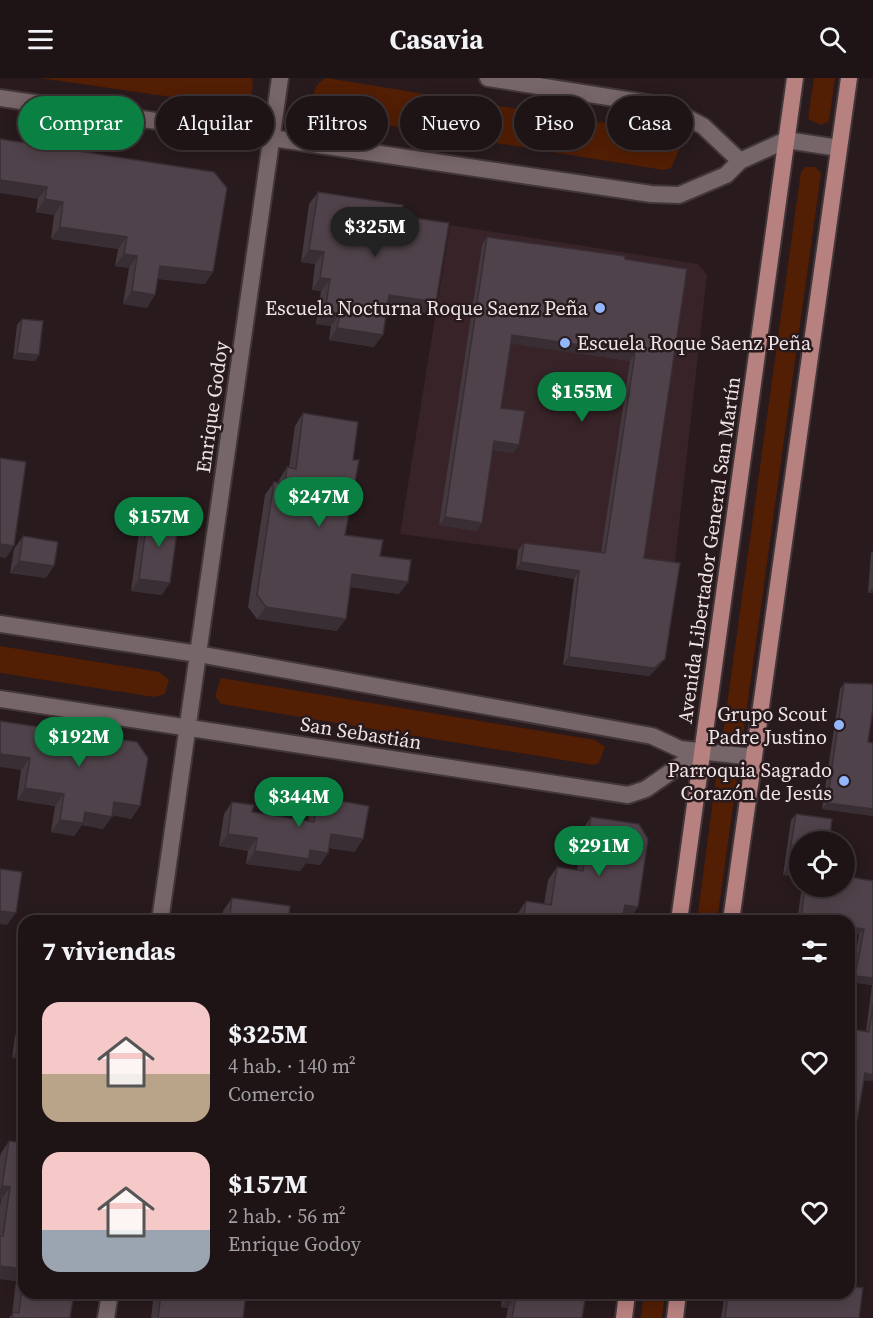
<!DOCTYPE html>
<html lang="es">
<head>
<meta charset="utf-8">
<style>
	:root { --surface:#1e1416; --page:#2b2123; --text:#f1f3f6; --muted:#a19ea1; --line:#3c3335; --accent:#0b8043 }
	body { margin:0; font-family:"Source Serif 4",serif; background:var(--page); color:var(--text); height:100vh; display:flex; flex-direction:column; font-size:22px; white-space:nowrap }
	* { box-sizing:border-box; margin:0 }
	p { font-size:20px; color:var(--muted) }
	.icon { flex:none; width:33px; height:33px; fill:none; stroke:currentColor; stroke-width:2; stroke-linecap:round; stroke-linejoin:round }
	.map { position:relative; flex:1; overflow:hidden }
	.drawer { position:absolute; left:18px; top:837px; width:837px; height:384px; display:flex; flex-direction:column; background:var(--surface); border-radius:18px; box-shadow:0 3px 15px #0003,0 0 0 2px var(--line) }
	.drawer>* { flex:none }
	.top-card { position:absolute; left:18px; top:18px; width:837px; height:54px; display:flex; gap:12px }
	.tools { position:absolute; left:789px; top:753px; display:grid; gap:12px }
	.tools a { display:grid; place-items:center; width:66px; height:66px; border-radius:50%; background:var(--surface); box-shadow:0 3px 15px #0003,0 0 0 2px var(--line); font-size:30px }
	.price { position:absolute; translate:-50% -51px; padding:0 14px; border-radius:21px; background:var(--accent); color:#fff; font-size:20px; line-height:39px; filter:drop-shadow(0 2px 3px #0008) }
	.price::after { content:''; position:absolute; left:50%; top:36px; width:18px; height:14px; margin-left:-9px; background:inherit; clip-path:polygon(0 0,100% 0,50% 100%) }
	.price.on { background:#222; color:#fff }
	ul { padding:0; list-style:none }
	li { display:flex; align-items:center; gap:18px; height:150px; padding:0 24px }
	li span { display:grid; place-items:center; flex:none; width:168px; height:120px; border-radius:18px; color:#555 }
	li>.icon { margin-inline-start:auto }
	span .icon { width:72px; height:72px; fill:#fffc; stroke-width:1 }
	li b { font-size:26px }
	h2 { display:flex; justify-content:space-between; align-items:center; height:72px; padding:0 24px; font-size:26px }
	.chip { padding:0 21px; border-radius:27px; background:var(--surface); box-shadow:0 3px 15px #0003,0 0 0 2px var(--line); font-size:21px; line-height:54px }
	.chip.on { background:var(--accent); color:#fff }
	header { display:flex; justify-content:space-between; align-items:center; height:78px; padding:0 24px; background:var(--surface); font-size:27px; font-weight:700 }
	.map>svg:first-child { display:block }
	.built { fill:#372328 }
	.green { fill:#521e04 }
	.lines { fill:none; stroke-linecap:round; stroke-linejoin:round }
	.minor-casing { stroke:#413639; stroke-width:20 }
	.primary-casing { stroke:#413639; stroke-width:20 }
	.minor { stroke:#766569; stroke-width:16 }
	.primary { stroke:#b7817f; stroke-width:16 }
	.wall { fill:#453940 }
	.shaded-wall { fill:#382e34 }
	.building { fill:#50424a; stroke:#382e34; stroke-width:1.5 }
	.poi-dot { fill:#92b7fd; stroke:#281a1d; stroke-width:2 }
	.labels { text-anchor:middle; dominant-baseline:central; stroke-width:5; stroke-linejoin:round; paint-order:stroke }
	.poi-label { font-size:20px; fill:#eee4e6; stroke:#281a1d; text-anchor:end }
	.street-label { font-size:20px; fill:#eee4e6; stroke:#281a1d }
</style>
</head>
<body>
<header><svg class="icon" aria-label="menu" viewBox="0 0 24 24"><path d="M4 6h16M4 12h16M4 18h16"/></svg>Casavia<svg class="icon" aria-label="search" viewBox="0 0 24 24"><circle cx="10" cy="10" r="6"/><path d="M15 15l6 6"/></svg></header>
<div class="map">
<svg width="873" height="1240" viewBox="0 0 873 1240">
	<rect width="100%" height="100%" fill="#281a1d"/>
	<path class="built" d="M450 147 698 186 707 197 674 493 400 456Z"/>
	<path class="green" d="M40 0H252C254 13 251 21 240 29Z
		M326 0 667 55 675 60 680 70 671 90 663 92 324 37 318 34C311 21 312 7 326 0Z
		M814 0H835L829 43 821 47 808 41Z
		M806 89H815L821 95 743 658 732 662 723 656 801 93Z
		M0 568 159 594 169 602 165 616 154 619 0 595Z
		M221 600 595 662 605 669 599 685 593 687 221 626 215 618Z
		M730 694 737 700 717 843H697L716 699 721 695Z
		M644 1215H665L662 1240H641Z"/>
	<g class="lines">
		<defs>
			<path id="minor" d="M488 0 665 28 703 48 740 83
				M0 20 651 116 679 117 726 97 740 83 786 62 839 70
				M0 546 198 576 652 658 680 671 753 679
				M0 621 628 717 646 711 702 672
				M160 843 280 0
				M106 1240 110 1215"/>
			<path id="primary" d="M679 843 795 0
				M731 843 849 0
				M624 1240 627 1215
				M675 1240 678 1215"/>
		</defs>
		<use href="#minor" class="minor-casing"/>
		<use href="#primary" class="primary-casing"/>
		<use href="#minor" class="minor"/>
		<use href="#primary" class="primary"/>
	</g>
	<path class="wall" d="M0 61 205 206 158 201 147 230 123 226 129 190 115 188 118 171 51 161 54 137 36 134 38 121Z
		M318 114 401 138 428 236 387 230 374 269 329 262 331 248 316 246 321 213 312 212 315 186 301 184 309 126Z
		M487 159 687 191 644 480 665 581 659 588 649 598 563 587 574 501 516 491 518 472 524 465 601 475 630 283 510 265 501 330 514 375 493 372 477 453 439 447 482 167Z
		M22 241 39 277 35 283 13 281 17 247Z
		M303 335 353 382 345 457 380 478 408 504 399 516 350 509 337 553 257 541 248 529 265 417 274 404 278 405 279 402 287 389 289 390 295 348Z
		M148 435 162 517 131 513 140 447Z
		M23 458 46 500 10 495 14 471Z
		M873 473V515H868L871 475Z
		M844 605 868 664 873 665V738L822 731 840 611Z
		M0 643 140 728 131 741 112 737 103 751 82 747 74 758 51 754 55 728 17 722 21 692Z
		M318 719 355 774 329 770 328 775 320 787 306 785 300 793 246 786 248 773 219 768 224 736 232 724 252 734 308 743 310 732Z
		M796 736 800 764V799L783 797 791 742Z
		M591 739 638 829 629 841 622 840V843H516L518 835 526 823 544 826 548 802 557 789 577 792 583 751Z
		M873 803V1003L864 1002 857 1042 853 1048 849 1047V951L866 953 872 907 851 904 859 857 849 843H797L802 808H844Z
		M232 820 288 843H222L223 833Z
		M23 946H24V981L12 980 15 958Z
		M9 1063 70 1240H9L12 1236 16 1203 0 1201V1129L1 1121H0V1079L1 1075Z
		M154 1215H250L248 1217H246L243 1240H151Z
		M503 1215H586L582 1240H506L508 1230 501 1229Z
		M725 1215H849L859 1240H721Z"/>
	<path class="shaded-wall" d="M1 102 47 109 38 121 0 115V103Z
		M45 121 63 124 54 137 36 134Z
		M60 149 127 159 118 171 51 161Z
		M309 172 324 174 315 186 301 184Z
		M124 176 137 178 129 190 115 188Z
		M160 188 213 194 205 206 151 200Z
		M320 200 330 201 321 213 312 212Z
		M132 213 155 217 147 230 123 226Z
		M389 217 436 224 428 236 380 229Z
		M325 233 340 236 331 248 316 246Z
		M337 250 383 257 374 269 329 262Z
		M512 257 635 275 630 283 506 265Z
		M17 275 39 277 35 283 13 281Z
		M494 363 519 367 514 375 489 371Z
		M445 439 482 445 477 453 439 447Z
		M0 466 14 468 6 480 0 479Z
		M19 483 54 488 46 500 10 495Z
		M521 484 579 493 574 501 516 491Z
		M352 496 408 504 399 516 344 508Z
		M139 501 170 505 162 517 131 513Z
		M873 509V515H868Z
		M266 529 346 541 337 553 257 541Z
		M569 579 665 581 659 588 649 598 563 587Z
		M0 676 30 680 21 692 0 689Z
		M25 710 64 716 55 728 17 722Z
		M114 724 140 728 131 741 106 736Z
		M827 725 873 731V738L822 731Z
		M85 734 112 739 103 751 82 747 74 758 51 754 60 742Z
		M228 756 257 760 248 773 219 768Z
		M331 756 363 761 355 774 323 768Z
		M310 772 328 775 320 787 306 785 300 793 246 786 255 773Z
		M787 791 800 793V799L783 797Z
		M625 827 638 829 629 841 616 839Z
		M0 833 16 835 7 847 0 846Z
		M849 849 864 851 859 857 849 856Z
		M855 898 873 900V906L872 907 851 904Z
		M20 967 24 968V981L12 980Z
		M865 995 873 997V1003L860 1002Z
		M849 1040 857 1042 853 1048 849 1047Z
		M2 1108 10 1109 1 1121H0V1111Z
		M0 1188 24 1191 16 1203 0 1201Z
		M510 1217 516 1218 508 1230 501 1229Z"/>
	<path class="building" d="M0 61 214 94 227 110 213 194 160 188 155 217 132 213 137 178 124 176 127 159 60 149 63 124 45 121 47 109 1 102 0 109Z
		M318 114 403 127 401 138 449 145 436 224 389 217 383 257 337 250 340 236 325 233 330 201 320 200 324 174 309 172Z
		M487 159 625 178V181L687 191 644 480 680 485 665 581 654 590 569 579 579 493 521 484 524 465 605 475 635 275 512 257 501 330 525 333 519 367 494 363 482 445 445 439Z
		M22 241 43 243 39 277 17 275Z
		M303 335 358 344 353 382H359L345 457 383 462 380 478 411 482 408 504 352 496 346 541 266 529 257 517 274 404 285 406 287 389 296 391Z
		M0 380 26 384 14 468 0 466Z
		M148 435 179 439 170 505 139 501Z
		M23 458 58 464 54 488 19 483Z
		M844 605 873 606V630L868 664 873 665V731L827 725Z
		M0 643 137 664 148 680 140 728 114 724 112 739 85 734 83 745 60 742 64 716 25 710 30 680 0 676Z
		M318 719 369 728 363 761 331 756 328 775 310 772 309 781 255 773 257 760 228 756 232 724 254 727 252 734 314 744Z
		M796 736 832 741 829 764H800V793L787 791Z
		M591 739 639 746 648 761 638 829 625 827 622 843H523L526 823 551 827 557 789 583 793Z
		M0 791 22 794 16 835 0 833Z
		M844 798 873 803V900L855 898 864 851 849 849V843H808L801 842 805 808H844Z
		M232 820 290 828 288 843H229Z
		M873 928V997L865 995 857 1042 849 1040V951L869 954Z
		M23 946H24V968L20 967Z
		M9 1063 24 1065V1191L0 1188V1158H3L10 1109 2 1108Z
		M24 1192V1215H74L70 1240H12L13 1234 19 1235Z
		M849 1208 863 1210 859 1240H725L728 1215H849Z
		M161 1215H246L243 1240H158Z
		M510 1215H586L582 1240H512L516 1218 510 1217Z"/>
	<g class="poi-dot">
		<circle cx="600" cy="230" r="6"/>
		<circle cx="565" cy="265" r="6"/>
		<circle cx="839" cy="647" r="6"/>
		<circle cx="844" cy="703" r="6"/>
	</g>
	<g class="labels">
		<g class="poi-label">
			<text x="588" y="230">Escuela Nocturna Roque Saenz Peña</text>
			<text x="577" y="265" text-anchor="start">Escuela Roque Saenz Peña</text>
			<text x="827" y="636">Grupo Scout<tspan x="827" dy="23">Padre Justino</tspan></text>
			<text x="832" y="692">Parroquia Sagrado<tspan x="832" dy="23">Corazón de Jesús</tspan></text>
		</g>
		<g class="street-label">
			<text transform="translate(212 329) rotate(-82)">Enrique Godoy</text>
			<text transform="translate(709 472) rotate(-82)">Avenida Libertador General San Martín</text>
			<text transform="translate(361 655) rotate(9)">San Sebastián</text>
		</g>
	</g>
</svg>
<div class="tools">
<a><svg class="icon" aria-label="locate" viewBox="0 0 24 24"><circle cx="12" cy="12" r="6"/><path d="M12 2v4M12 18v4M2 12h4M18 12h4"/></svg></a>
</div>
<b class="price on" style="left:375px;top:180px">$325M</b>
<b class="price" style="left:582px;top:345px">$155M</b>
<b class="price" style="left:319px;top:450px">$247M</b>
<b class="price" style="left:159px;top:470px">$157M</b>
<b class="price" style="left:79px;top:690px">$192M</b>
<b class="price" style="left:299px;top:750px">$344M</b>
<b class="price" style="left:599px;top:799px">$291M</b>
<div class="top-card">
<a class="chip on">Comprar</a>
<a class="chip">Alquilar</a>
<a class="chip">Filtros</a>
<a class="chip">Nuevo</a>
<a class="chip">Piso</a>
<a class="chip">Casa</a>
</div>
<section class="drawer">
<h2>7 viviendas<svg class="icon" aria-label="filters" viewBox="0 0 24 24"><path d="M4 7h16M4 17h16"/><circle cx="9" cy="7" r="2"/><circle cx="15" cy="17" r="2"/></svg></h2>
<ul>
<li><span style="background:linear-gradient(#f6c9c9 60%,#b9a48a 0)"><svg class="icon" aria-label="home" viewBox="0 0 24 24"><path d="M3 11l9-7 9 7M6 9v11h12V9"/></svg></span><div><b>$325M</b><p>4 hab. · 140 m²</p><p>Comercio</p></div><svg class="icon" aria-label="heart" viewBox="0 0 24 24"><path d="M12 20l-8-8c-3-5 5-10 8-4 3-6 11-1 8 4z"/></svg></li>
<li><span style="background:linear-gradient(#f6c9c9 65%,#9aa5b1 0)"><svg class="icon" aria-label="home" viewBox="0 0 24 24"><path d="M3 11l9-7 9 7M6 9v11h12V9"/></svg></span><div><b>$157M</b><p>2 hab. · 56 m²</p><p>Enrique Godoy</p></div><svg class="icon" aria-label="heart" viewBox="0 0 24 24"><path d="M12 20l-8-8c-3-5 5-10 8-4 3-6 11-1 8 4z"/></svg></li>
</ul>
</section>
</div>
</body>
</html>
